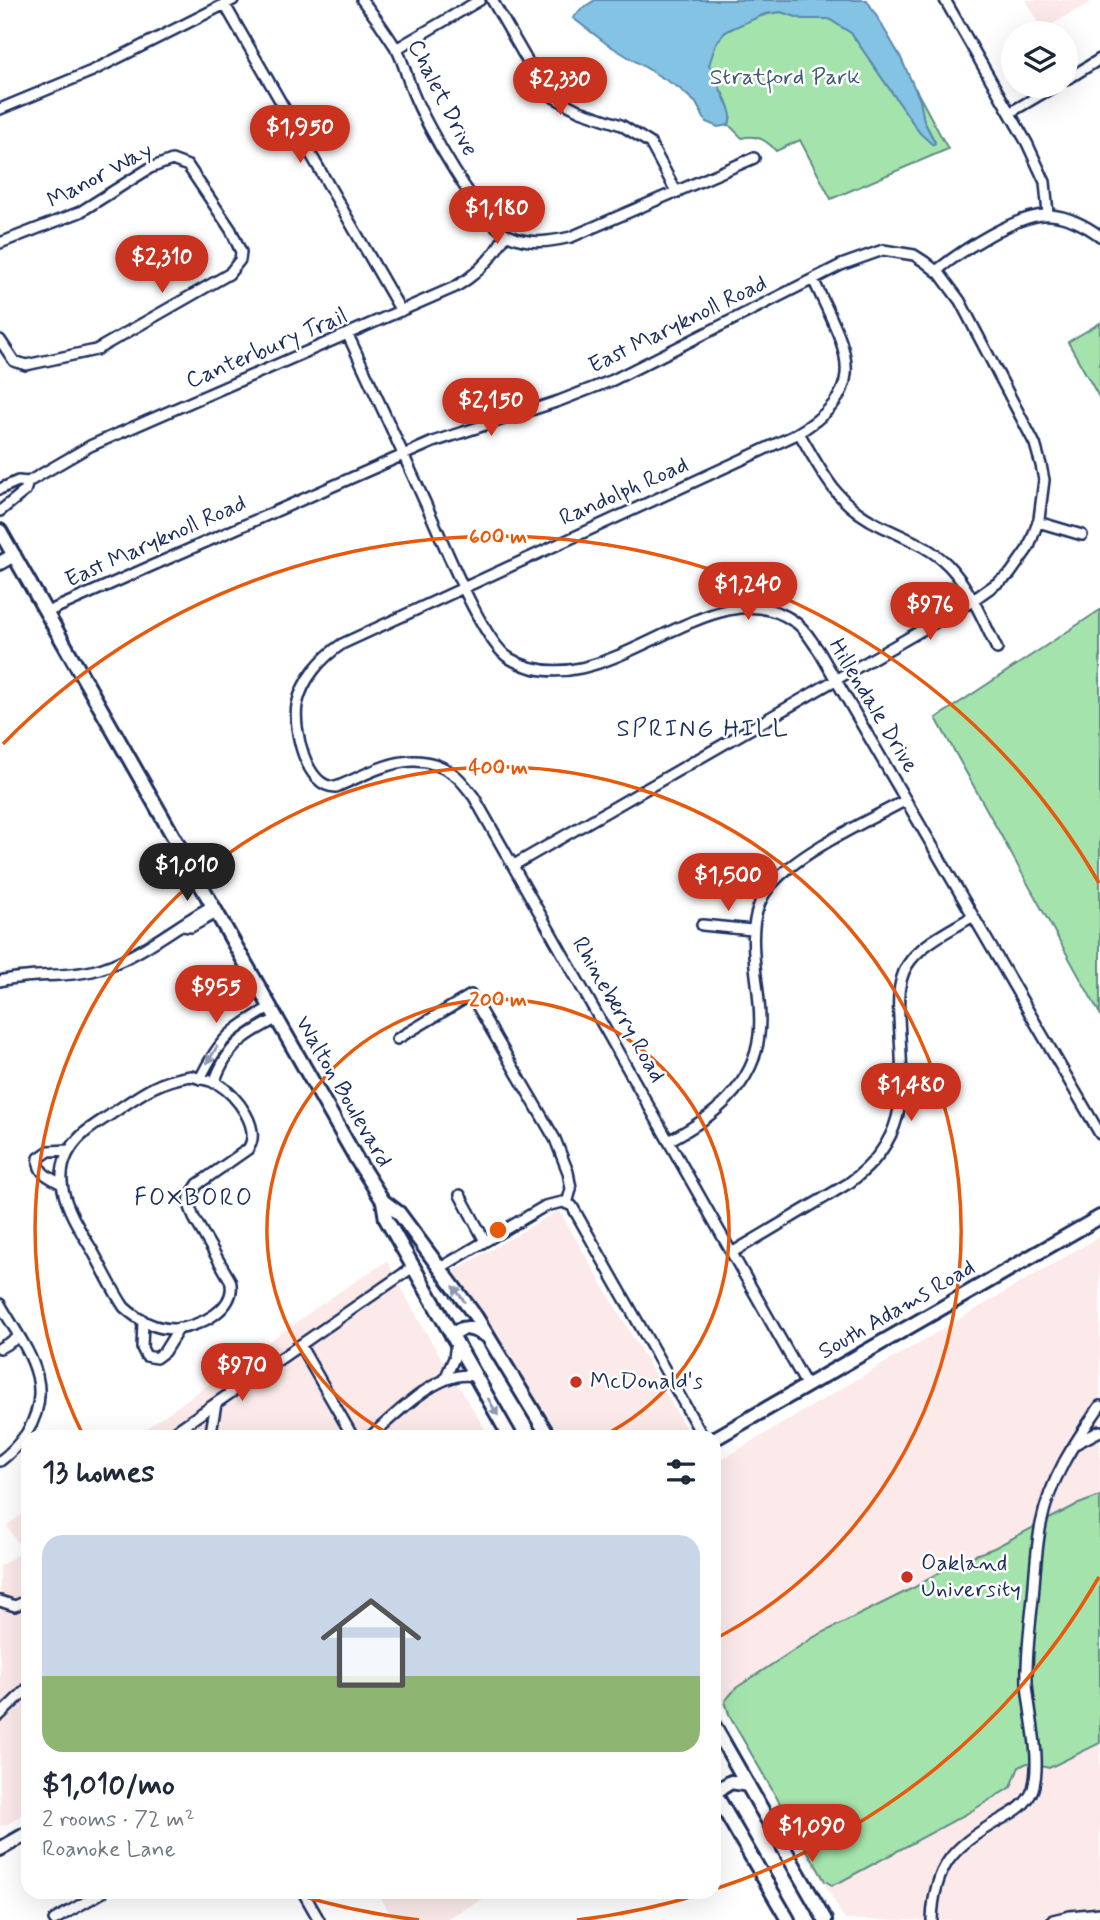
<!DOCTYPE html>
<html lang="en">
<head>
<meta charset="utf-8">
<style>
	:root { --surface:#fff; --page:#f6f6f7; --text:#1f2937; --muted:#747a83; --line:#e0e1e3; --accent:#c8321e }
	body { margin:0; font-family:Mynerve,sans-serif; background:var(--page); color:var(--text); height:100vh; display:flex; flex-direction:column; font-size:26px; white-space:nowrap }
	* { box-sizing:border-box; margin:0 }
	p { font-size:23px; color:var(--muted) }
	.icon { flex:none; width:38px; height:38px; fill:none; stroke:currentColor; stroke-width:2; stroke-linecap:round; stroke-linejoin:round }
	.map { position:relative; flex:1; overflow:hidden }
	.sheet { position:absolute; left:21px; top:1430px; width:700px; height:469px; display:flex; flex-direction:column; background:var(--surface); border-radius:21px; box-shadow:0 7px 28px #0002 }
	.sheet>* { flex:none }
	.fabs { position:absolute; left:1001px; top:21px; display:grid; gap:14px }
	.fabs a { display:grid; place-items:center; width:77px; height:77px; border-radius:50%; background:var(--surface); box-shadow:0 7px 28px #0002; font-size:35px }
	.price { position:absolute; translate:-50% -60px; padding:0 16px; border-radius:24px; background:var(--accent); color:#fff; font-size:23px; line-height:46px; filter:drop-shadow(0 2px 4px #0008) }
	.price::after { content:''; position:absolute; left:50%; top:42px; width:21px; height:16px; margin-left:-10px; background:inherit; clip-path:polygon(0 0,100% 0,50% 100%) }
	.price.current { background:#222; color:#fff }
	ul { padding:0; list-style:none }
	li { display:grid; align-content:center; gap:14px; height:371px; padding:0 21px }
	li+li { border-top:2px solid var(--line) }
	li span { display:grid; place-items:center; height:217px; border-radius:21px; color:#555 }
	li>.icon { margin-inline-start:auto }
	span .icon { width:126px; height:126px; fill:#fffc; stroke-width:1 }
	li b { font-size:30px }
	h2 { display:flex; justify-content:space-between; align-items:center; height:84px; padding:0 21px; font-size:30px }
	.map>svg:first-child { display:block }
	.built { fill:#fceaea }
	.green { fill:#a4e4ac; stroke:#608a85; stroke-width:2 }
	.water { fill:#84c3e4; stroke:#5a88ae; stroke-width:2 }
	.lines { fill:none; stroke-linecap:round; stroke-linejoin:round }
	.street-casing { stroke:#1b2f5e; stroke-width:14 }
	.secondary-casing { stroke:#1b2f5e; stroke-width:18 }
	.street { stroke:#fff; stroke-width:9 }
	.secondary { stroke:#fff; stroke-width:12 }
	.oneway { fill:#8d97ae }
	.ring { fill:none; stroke:#e8590c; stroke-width:3.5 }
	.poi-dot { fill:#c8321e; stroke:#fff; stroke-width:2.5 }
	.labels { text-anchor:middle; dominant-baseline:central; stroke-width:5; stroke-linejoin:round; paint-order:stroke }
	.park-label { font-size:23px; fill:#3d5c72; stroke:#fff }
	.street-label { font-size:23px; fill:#1b2f5e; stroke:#fff }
	.poi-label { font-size:23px; fill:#1b2f5e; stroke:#fff; text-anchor:start }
	.neighbourhood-label { font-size:24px; letter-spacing:2px; fill:#1b2f5e; stroke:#fff }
	.centre { fill:#e8590c; stroke:#fff; stroke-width:3.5 }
	.ring-label { font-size:21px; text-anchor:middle; font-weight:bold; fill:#e8590c; stroke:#fff; stroke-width:5; stroke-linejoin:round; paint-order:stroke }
</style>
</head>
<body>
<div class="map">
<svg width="1100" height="1920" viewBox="0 0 1100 1920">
	<rect width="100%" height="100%" fill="#fff"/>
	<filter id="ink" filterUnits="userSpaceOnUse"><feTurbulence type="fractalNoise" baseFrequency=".0143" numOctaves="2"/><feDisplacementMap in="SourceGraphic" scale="14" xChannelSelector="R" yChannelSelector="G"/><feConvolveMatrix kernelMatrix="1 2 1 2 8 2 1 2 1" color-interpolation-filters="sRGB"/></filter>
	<g filter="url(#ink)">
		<path class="built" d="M1025 0H1094L1042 30Z
			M559 1210 691 1437H560L484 1320 450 1273Z
			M1100 1236V1920H845L714 1690V1464Z
			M387 1261 423 1328 490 1437H134L336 1294Z
			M28 1510V1810L8 1824 0 1826V1566L22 1551 7 1525Z
			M377 1892H496L444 1920H394Z"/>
		<path class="green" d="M781 12 803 19H829L851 33 920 133 934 140 924 121 915 88 948 149 831 199 800 140 776 151C767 140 756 134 742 138L729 125C734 103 718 89 710 70 706 60 717 37 726 32 741 23 764 13 781 12Z
			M1100 323V399L1068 342Z
			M1100 610V1014L936 718Z
			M1100 1496V1743L1049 1768 1027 1763 1019 1767 1011 1787 968 1813 840 1882 832 1885 825 1881 730 1717 725 1701 736 1688 814 1637 915 1587 959 1561 994 1548 1076 1505Z"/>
		<path class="water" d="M595 0H867L900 56 920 100 924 121 935 143 933 145 920 133 851 33 829 19H803L781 12 765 14 726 31 716 44 709 65 729 108 731 115 729 125 718 127 706 122 696 103 679 88 607 44 573 18 581 9Z"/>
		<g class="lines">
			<defs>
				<path id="street" d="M362 0C374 15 386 32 396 48 404 62 407 79 413 93 426 125 479 221 508 235 529 245 549 242 571 237L754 158
					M492 0 543 88 555 98 580 111 621 125 650 143 677 193
					M945 0 1027 143 1045 182 1048 214
					M225 5 401 311
					M396 49 480 0
					M1066 80 1100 59
					M0 109 92 71 233 0
					M1011 112 1055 86
					M0 243 80 212 150 168 172 160 188 166 231 230 241 252 240 260 229 274 96 350 26 365 14 361 0 340
					M936 271C960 252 1019 212 1051 215 1070 217 1085 225 1100 236
					M348 335C375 393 402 451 428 509 443 541 482 641 509 658 602 715 712 561 795 622 805 628 812 642 819 651L1100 1134
					M799 433C824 475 836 505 883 527 906 538 930 547 948 565 970 588 983 620 997 649
					M28 482 90 446 455 287C477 275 494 256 506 234
					M0 489 18 481 28 482 25 491 0 511
					M1038 522 1082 535
					M47 612 433 442 559 401 613 380 841 265 883 250 914 255 925 262 940 274 960 301 1035 444 1041 465 1044 480 1039 519 1029 547 1010 574 969 603 514 865
					M702 925 752 930
					M182 926 191 927 216 913
					M0 981C31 973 62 978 92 971 135 961 175 926 212 906
					M397 1039 471 995 555 1139 568 1172 571 1189 567 1204
					M191 1076C200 1079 211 1080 218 1084 237 1095 262 1129 248 1149L198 1184 190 1196 189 1204 194 1218 230 1280C239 1308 198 1328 174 1329 155 1329 138 1320 124 1307 112 1289 103 1269 92 1250 69 1212 42 1172 83 1134 91 1127 101 1121 110 1115 138 1096 156 1081 191 1076Z
					M200 1079C220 1038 231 1030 269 1008
					M214 1083C227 1046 243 1036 276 1019
					M670 1140C712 1118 754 1086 759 1035 762 1013 757 987 755 966 752 937 751 908 771 885 800 851 866 822 906 800
					M60 1183C49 1177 37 1173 39 1158L49 1151 69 1150
					M460 1195 485 1241
					M733 1252 849 1183C913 1136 902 1086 899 1017 898 997 898 976 911 960 926 941 953 929 973 916
					M440 1268 545 1206 563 1202 572 1206 703 1437
					M0 1304C25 1348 58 1384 26 1434 18 1445 11 1453 0 1461
					M143 1320 142 1348 146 1356 156 1358 164 1352 179 1328
					M300 1345 353 1437
					M0 1348 19 1337
					M445 1379 454 1358 456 1343
					M807 1386 474 797C469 791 463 782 456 776 415 744 375 771 336 787 306 788 293 729 297 705 302 680 321 658 342 644L793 436C876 388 845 349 813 279
					M167 1437 413 1267
					M210 1437 216 1404
					M370 1437C394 1416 442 1365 477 1377
					M1077 1443 1100 1431
					M0 1601 15 1606 28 1600
					M0 1715 28 1688
					M303 1892 319 1920
					M54 1920 103 1892
					M932 1920C934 1867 953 1846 998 1821 1012 1813 1027 1806 1033 1789 1042 1759 1029 1715 1027 1683 1026 1655 1030 1626 1033 1598 1035 1574 1036 1549 1041 1524 1050 1479 1074 1443 1100 1406
					M1053 1920 1070 1916 1100 1913"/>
				<path id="secondary" d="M0 531 357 1160 383 1201 399 1213 476 1317 549 1437
					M0 563 14 555
					M383 1201 386 1219 510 1437
					M452 1336C463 1323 474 1329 487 1336
					M714 1439 1100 1217
					M714 1726 825 1920
					M714 1792 788 1920
					M714 1793 731 1782 748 1785
					M0 1849 28 1833"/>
			</defs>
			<use href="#street" class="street-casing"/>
			<use href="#secondary" class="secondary-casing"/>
			<use href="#street" class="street"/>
			<use href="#secondary" class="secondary"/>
		</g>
		<defs><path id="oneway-solid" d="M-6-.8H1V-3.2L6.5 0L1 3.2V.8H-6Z" transform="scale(1.75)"/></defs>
		<g class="oneway">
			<use href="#oneway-solid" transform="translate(212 1055) rotate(121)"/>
			<use href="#oneway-solid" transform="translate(459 1294) rotate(-126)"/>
			<use href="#oneway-solid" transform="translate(493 1407) rotate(60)"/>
		</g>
	</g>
	<g class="ring">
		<path d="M395 1437A231 231 0 1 1 601 1437"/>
		<path d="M84 1437A463 463 0 1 1 715 1639"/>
		<path d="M1099 1577A694 694 0 0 1 718 1888M707 1892A694 694 0 0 1 577 1920M419 1920A694 694 0 0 1 289 1892M3 744A694 694 0 0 1 1099 883"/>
	</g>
	<g class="poi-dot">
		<circle cx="576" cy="1382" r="7"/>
		<circle cx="907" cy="1577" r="7"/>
	</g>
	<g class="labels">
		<g class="park-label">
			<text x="785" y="78">Stratford Park</text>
		</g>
		<g class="street-label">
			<text transform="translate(442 98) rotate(63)">Chalet Drive</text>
			<text transform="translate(100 176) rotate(-28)">Manor Way</text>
			<text transform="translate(678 325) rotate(-26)">East Maryknoll Road</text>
			<text transform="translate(267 349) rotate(-23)">Canterbury Trail</text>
			<text transform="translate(624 492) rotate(-24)">Randolph Road</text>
			<text transform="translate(156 542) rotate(-24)">East Maryknoll Road</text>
			<text transform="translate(873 706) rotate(59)">Hillendale Drive</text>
			<text transform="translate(618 1010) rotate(60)">Rhineberry Road</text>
			<text transform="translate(343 1092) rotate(60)">Walton Boulevard</text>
			<text transform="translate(897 1310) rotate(-30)">South Adams Road</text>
		</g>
		<g class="poi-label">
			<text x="590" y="1382">McDonald's</text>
			<text x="921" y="1564">Oakland<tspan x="921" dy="26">University</tspan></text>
		</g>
		<g class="neighbourhood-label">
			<text x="703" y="729">SPRING HILL</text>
			<text x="194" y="1198">FOXBORO</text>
		</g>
	</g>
	<circle cx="498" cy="1230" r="10" class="centre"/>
	<g class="ring-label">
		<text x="498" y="543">600 m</text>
		<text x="498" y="774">400 m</text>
		<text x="498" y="1006">200 m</text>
	</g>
</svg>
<div class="fabs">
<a><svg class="icon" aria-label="layers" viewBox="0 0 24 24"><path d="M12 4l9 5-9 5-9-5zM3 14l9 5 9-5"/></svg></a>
</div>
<b class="price" style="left:560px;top:117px">$2,330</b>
<b class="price" style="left:300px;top:165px">$1,950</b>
<b class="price" style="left:497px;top:246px">$1,180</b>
<b class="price" style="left:162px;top:295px">$2,310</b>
<b class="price" style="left:491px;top:438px">$2,150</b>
<b class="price" style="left:748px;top:622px">$1,240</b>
<b class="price" style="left:930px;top:642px">$976</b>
<b class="price current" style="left:187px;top:903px">$1,010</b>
<b class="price" style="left:728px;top:913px">$1,500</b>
<b class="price" style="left:216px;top:1025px">$955</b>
<b class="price" style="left:911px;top:1123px">$1,480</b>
<b class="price" style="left:242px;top:1403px">$970</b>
<b class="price" style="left:812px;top:1864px">$1,090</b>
<section class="sheet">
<h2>13 homes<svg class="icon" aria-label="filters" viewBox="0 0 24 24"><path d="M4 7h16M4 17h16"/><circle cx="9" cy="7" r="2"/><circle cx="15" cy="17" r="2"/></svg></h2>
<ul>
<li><span style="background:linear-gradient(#c9d6e8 65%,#8fb573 0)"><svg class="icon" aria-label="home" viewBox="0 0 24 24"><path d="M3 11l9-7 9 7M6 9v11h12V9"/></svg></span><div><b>$1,010/mo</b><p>2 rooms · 72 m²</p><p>Roanoke Lane</p></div></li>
</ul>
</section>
</div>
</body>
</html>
